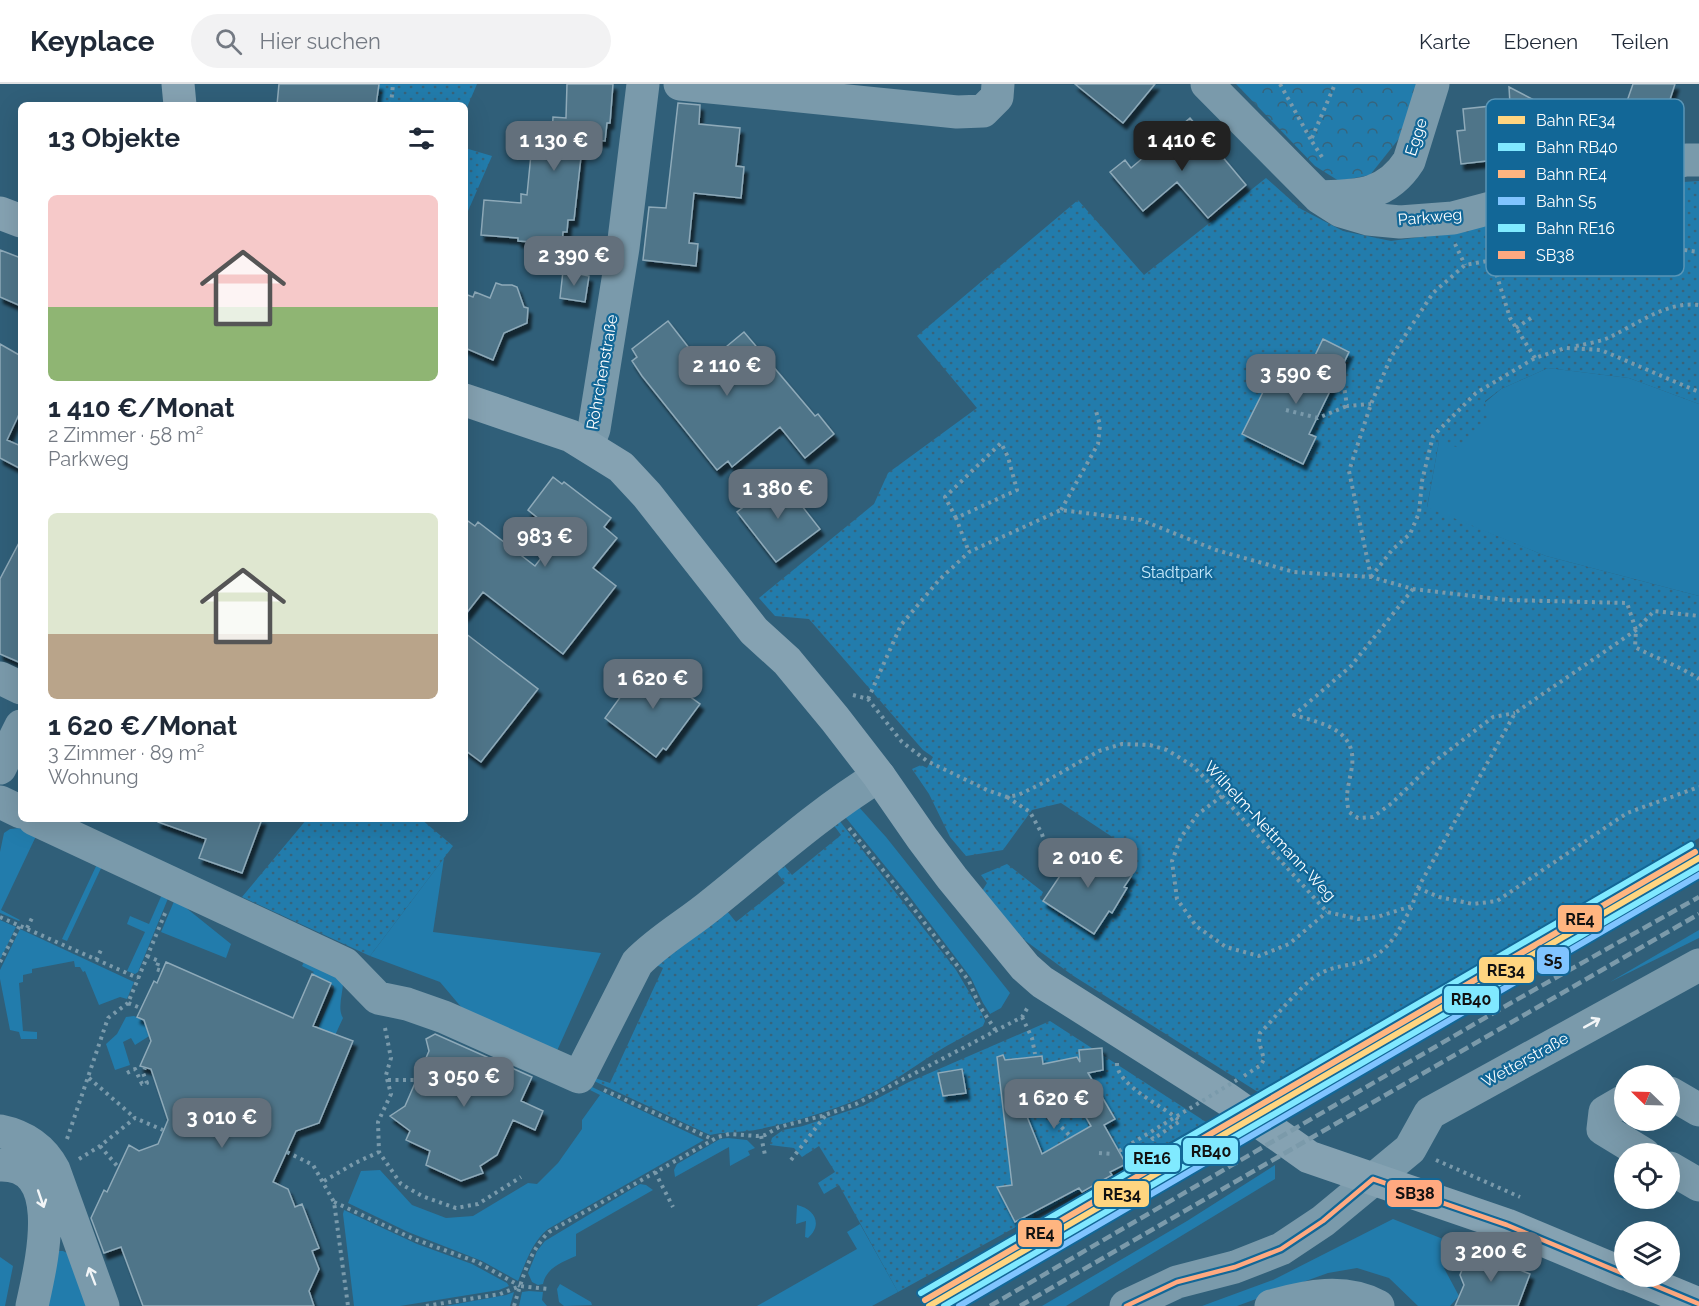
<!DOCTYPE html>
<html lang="de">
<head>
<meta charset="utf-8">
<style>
	:root { --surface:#fff; --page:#f2f2f3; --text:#1f2937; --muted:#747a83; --line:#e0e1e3; --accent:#63707c }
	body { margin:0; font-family:Raleway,sans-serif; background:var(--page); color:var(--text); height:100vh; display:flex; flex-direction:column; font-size:22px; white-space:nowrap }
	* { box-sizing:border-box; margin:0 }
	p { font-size:20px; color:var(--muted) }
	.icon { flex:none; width:33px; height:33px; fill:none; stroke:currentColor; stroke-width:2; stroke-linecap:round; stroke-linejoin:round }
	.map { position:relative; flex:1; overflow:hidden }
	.drawer { position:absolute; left:18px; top:18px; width:450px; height:720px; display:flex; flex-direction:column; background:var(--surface); border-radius:9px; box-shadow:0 6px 24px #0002 }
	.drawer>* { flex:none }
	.needle { width:39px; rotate:293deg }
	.controls { position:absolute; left:1614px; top:981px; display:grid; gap:12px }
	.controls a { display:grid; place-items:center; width:66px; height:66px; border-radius:50%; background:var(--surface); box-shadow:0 6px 24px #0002; font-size:30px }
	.price { position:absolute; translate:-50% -51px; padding:0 14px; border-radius:12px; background:var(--accent); color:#fff; font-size:20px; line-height:39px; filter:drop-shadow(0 2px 3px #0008) }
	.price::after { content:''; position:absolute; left:50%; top:36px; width:18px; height:14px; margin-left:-9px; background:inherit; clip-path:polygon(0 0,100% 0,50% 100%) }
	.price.current { background:#222; color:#fff }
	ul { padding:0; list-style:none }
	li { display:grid; align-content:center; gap:12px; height:318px; padding:0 30px }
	li span { display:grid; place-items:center; height:186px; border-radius:9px; color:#555 }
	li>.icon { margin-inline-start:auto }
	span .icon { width:108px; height:108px; fill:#fffc; stroke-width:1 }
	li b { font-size:26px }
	h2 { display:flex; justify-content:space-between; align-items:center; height:72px; padding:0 30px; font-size:26px }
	header { display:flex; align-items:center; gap:36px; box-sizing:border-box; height:84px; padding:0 30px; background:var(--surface); border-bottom:2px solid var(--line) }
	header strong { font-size:28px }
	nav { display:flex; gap:33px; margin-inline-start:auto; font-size:21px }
	.search { width:420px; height:54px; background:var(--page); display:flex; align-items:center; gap:15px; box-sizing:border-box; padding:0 21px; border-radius:33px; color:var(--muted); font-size:22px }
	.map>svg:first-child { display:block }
	.grass { fill:#227cac }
	.forest { fill:url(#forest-crowns) }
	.park { fill:url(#park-dots) }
	.building { fill:#4f7489; stroke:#8eaab9; stroke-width:1.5; fill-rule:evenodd; filter:url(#shadow) }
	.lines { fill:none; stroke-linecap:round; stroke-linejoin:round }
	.path { stroke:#7a9aab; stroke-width:4; stroke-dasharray:3 4.5; stroke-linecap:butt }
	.minor { stroke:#7a9aab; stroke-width:33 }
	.major { stroke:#85a2b2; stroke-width:33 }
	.rail { stroke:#7b9aaa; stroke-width:4.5; stroke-dasharray:10 4.5; stroke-linecap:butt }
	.path-bridge { stroke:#7a9aab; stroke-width:4; stroke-dasharray:3 4.5; stroke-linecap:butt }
	.bus-1-casing { stroke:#126797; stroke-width:9 }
	.bus-1 { stroke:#ffa980; stroke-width:4.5 }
	.rail-1-casing { stroke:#126797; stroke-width:10 }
	.rail-2-casing { stroke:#126797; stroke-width:10 }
	.rail-3-casing { stroke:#126797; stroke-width:10 }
	.rail-4-casing { stroke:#126797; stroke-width:10 }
	.rail-5-casing { stroke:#126797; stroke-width:10 }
	.rail-1 { stroke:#ffd580; stroke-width:6 }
	.rail-2 { stroke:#80e8ff; stroke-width:6 }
	.rail-3 { stroke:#ffb580; stroke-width:6 }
	.rail-4 { stroke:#80c4ff; stroke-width:6 }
	.rail-5 { stroke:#80eaff; stroke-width:6 }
	.oneway { stroke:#f2f5f7 }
	.labels { text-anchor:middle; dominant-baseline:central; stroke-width:4.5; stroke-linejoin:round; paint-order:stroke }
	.street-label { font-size:16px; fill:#fff; stroke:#126797 }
	.park-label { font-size:16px; fill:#cbecfd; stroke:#126797 }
	.key { fill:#126797; stroke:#5995b6; stroke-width:1.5 }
	.key-label { font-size:16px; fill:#fff }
	.line-badge { stroke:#126797; stroke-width:2 }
	.pale-badge-label { font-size:16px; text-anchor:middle; font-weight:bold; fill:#111 }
</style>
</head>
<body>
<header>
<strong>Keyplace</strong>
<div class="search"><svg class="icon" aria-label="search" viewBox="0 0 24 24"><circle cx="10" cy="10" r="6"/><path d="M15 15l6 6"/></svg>Hier suchen</div>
<nav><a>Karte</a><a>Ebenen</a><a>Teilen</a></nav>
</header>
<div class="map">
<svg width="1699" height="1222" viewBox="0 0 1699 1222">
	<defs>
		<pattern id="forest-crowns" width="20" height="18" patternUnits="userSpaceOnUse" patternTransform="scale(1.5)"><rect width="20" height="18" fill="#227cac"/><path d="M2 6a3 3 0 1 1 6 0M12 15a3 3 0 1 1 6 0" fill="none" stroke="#37647c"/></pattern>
		<pattern id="park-dots" width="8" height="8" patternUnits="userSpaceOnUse" patternTransform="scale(1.5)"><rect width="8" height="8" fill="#227cac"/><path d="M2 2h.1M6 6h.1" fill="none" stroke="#37647c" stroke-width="1.8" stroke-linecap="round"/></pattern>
		<filter id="shadow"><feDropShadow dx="3.5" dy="6" stdDeviation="1.5" flood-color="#0009"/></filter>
	</defs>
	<rect width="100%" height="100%" fill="#305f79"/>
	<path class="grass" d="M1548 284 1629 294 1699 320V512L1546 472 1427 424 1439 357 1501 305Z
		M857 721 886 753 1010 909 1001 924 990 930 983 919 971 894 907 809 842 729Z
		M20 744 37 750 1 826 20 836 19 837 0 829V768L4 749 10 745Z
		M444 774 433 848 601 869 556 969 467 930 440 898 370 872Z
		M98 778 103 780 67 857 62 855Z
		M163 808 169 812 138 888 135 890 127 887 145 848 127 840 130 832 149 840Z
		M175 815 231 860 226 874 161 848Z
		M0 836 16 843 1 874H0Z
		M20 845 134 898 127 915 120 913 99 921 85 887 83 888 80 883H75L74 877 32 885V889L23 891V898L19 899 23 947 37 948V955H21L19 948 10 946 0 895V886Z
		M1699 846V854L1610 898Z
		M304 878 337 890 343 898C343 910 337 924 343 934L331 960 314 953 333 910 334 902 312 890 314 888 302 882Z
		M134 932 144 936 147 946 154 949 135 961 131 954 123 958 130 981 115 986 106 960 117 950 126 933Z
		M592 1003 704 1056 548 1145C532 1158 526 1178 518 1197L482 1177 408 1148 348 1119 361 1087 380 1086 412 1121 446 1134 473 1132 528 1099 537 1100 558 1079 582 1045V1036L600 1011 590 1006Z
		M728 1054 747 1056 755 1064 748 1067 750 1071 730 1082 729 1063 675 1093 674 1086 677 1080 720 1055Z
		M1275 1081V1095L1066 1222H1042L1187 1137Z
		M640 1100 646 1101 653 1106 576 1150V1172C562 1178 546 1184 543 1200L538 1201 532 1198 528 1189 537 1167 545 1157Z
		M797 1121C815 1125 823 1141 808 1154L805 1153 806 1137 796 1140Z
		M344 1126 417 1160 472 1180 507 1199 509 1202 499 1206 400 1222H354L343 1130Z
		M1393 1135 1478 1169 1451 1165 1444 1184 1459 1212 1450 1222H1418L1389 1194 1357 1184 1328 1189 1237 1222H1202L1273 1196Z
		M860 1140 898 1208 872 1222H757L857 1165 847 1148Z
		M56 1167H63L71 1171 91 1222H42Z
		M0 1173 13 1182 5 1222H0Z
		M560 1200 591 1218 592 1221 564 1222 559 1218 557 1205Z
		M529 1207 543 1208 542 1216 547 1222H519L522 1208Z
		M514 1208 510 1222H445L506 1211Z"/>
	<path class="forest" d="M1236 0H1421L1405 47 1370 91 1339 97 1315 82Z"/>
	<path class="park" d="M379 0H477L465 28V21H376Z
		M465 64 492 72 465 134Z
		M1266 94 1301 125 1343 147 1391 157 1450 149 1683 98 1699 97V320L1629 294 1548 284 1501 305 1485 317 1488 338 1462 365 1439 357 1427 423 1546 472 1699 512V754L1269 1015 1072 891 1023 855 982 807 987 799 981 791 1007 780 1043 808 1040 815 1094 850 1109 827 1112 829 1127 805 1124 803 1132 791 1111 778 1114 774 1110 772 1120 758 1061 719 1032 726 1003 766 966 772 950 753 929 710 912 685 921 681 927 684 933 673 923 666 809 535 775 532 759 514 874 420 888 389 977 324 917 252 1078 116 1144 191Z
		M835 731 956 886 982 930 985 937 983 942C967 951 951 959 935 969 911 985 887 1002 861 1014 829 1028 793 1038 760 1045 743 1049 727 1047 710 1051L594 997 595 994 610 999 663 884 650 878 722 821 736 838 785 799 773 784 781 778 792 791 841 751 830 736Z
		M307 735H421L453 762 370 872 242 813Z
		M1050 937 1206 1038 898 1208 839 1101 824 1110 818 1099 835 1088 819 1062 802 1073 794 1064 770 1061 772 1054 783 1046 803 1042 863 1022 909 998Z"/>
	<path class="building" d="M279 0H379L376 21H277Z
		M567 0H613L610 39H607L605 57 583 55 574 136H568L567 148H563L562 165 532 162V158L518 157V154L481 151 484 116 521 119V110L527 111 533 50 552 52 553 33 566 34Z
		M1075 0H1155L1123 39Z
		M1633 0H1675L1666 28 1657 31 1626 20Z
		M1509 3 1605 53 1593 76 1562 60 1494 70 1495 76 1461 80 1457 47 1465 46 1463 25 1510 20Z
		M678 19 700 21 699 40 740 44 736 82 744 83 741 114 694 109 689 159 698 160 696 182 643 176 649 123 666 124Z
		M1190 34 1246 101 1208 134 1177 98 1143 127 1110 88 1125 76 1131 84Z
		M0 166 21 174V222L0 213Z
		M563 187 589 192 585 218 560 214Z
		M496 199 502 201H512L517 203 524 223 528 224 527 239 504 249 493 276 465 264V210L473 213 475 208 490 214Z
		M668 237 703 282 744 248 815 332 818 330 834 350 805 374 780 343 732 383 728 377 717 386 642 292 632 277 637 273 632 265Z
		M1323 255 1349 268 1309 350 1316 353 1303 380 1242 350 1268 298 1283 305 1294 284 1306 290Z
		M0 260 21 272V326L7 356 21 362V385L0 374Z
		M553 393 562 400 564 398 611 434 604 443 617 454 593 484 616 502 563 570 483 508 465 531V435L475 442 478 438 535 482 559 451 528 426Z
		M780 394 820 445 776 478 737 428Z
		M21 455V579L0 570V495Z
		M465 549 538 605 481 678 465 666Z
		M645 579 660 591 663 586 688 605 685 609 700 620 666 666 663 664 656 673 605 634Z
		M158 735H262L242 789 199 774 206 755 158 738Z
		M1082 759 1132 791 1124 803 1127 804 1112 829 1109 827 1094 850 1043 817Z
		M166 878 293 934 312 890 331 899 313 942 353 957 319 1039 296 1047 273 1098 288 1105 295 1123 302 1120 319 1164 312 1167 319 1185 309 1207 314 1222H143L121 1163 104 1169 91 1134 104 1106 107 1108 129 1061 139 1067 158 1060 168 1036 151 985 140 982 151 957 144 936 137 933 154 897 157 899Z
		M435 950 532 993 521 1017 543 1027 535 1046 513 1036 497 1071 480 1082 483 1089 461 1097 426 1081 430 1067 406 1056 410 1047 390 1032 405 1022 429 967 426 955Z
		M1102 964 1103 986 1088 989 1115 1035 1104 1041 1126 1080 1110 1088 1112 1091 1082 1108 1079 1104 1015 1138 997 1103 1012 1101 997 973 1003 971 1005 976 1042 972 1043 980 1077 973 1080 978 1079 966ZM1069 1004 1091 1042 1042 1070 1020 1015Z
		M962 985 966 1009 943 1012 938 989Z
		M1478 1169 1530 1190 1518 1222H1455L1464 1201 1460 1191 1467 1173Z"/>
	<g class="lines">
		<path class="path" d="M1280 0 1311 56
			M391 21 393 0
			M1322 73 1311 56 1335 0
			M1455 160 1465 181
			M1492 176 1510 234 1535 274
			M1516 244 1531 234
			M1576 262C1586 260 1598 258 1608 254 1636 241 1666 217 1699 221
			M1335 296 1344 302 1347 322 1371 320
			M1286 326 1318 334 1347 322
			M1061 426 1098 360 1100 341 1096 327
			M956 434 945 413 1001 359 1008 373 1017 406 956 434 969 468
			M1371 493 1349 387 1371 320 1391 273 1433 209 1465 181 1560 164 1656 162 1699 168
			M1371 493 1392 466 1410 450 1419 429 1422 397 1433 352 1476 309 1535 274 1565 264 1601 266 1699 308
			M1413 505 1351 582 1294 631C1324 640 1360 646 1351 688 1348 704 1345 712 1349 728L1358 734 1373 733 1392 719 1435 677 1493 633 1515 629
			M853 611 868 615 902 658 927 677 987 706 1007 713 1018 711 1039 701 1099 667 1122 660 1150 661 1167 666 1193 682 1222 712 1327 828 1358 835 1377 833 1412 822 1418 804 1515 629 1636 546 1654 527 1699 532
			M868 615 901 541 939 496 969 468 1061 426 1141 436 1216 466 1294 488 1371 493 1413 505 1507 516 1627 519 1636 546 1635 563C1657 575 1678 581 1699 595
			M1222 712 1198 730 1181 753 1172 777 1177 815 1196 842 1226 863 1259 872 1289 860 1327 828
			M1007 713 1030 728 1042 750 1048 771 1066 783
			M849 744 904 812 969 897 979 921 996 947
			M1418 804 1439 813 1473 820 1497 817 1627 729 1699 703
			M0 833 138 894
			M27 844 32 834
			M147 872 159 877 156 885 162 887
			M96 876 101 866
			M0 878 20 841
			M138 923 128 919 166 827
			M1022 933 1032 954 1035 970
			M385 944 391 974 386 991 391 1010 378 1038 379 1068 401 1100 422 1112 456 1124 478 1120 521 1093
			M1117 979C1116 1001 1165 1023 1180 1037L1153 1055 1149 1049
			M127 989 135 985 142 1000 147 999 143 989 145 984
			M1244 992 1261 981 1264 975 1259 958 1260 949C1275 934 1299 903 1316 892 1333 881 1346 883 1364 877 1390 868 1400 844 1412 822
			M89 994 135 1034
			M388 996H417
			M1042 1005 1045 1026 1072 1054
			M604 1006 712 1055
			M1035 1006 1042 1013
			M1024 1025 1045 1026
			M761 1052 765 1071
			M67 1055 108 934 128 919
			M100 1062 118 1083
			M287 1068 313 1081 334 1118 348 1222
			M1099 1069 1112 1070
			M79 1075 100 1062 135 1034 163 1046
			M791 1076 825 1032
			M1436 1076 1520 1113
			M655 1088 673 1123
			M324 1097 355 1079 379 1068
			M334 1118 414 1155 477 1178 520 1202
			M426 1222 500 1210 520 1202 548 1205
			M514 1222C522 1196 529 1167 549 1148L718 1053 729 1050 757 1052 765 1051 779 1043 822 1032 856 1020 1022 933 1028 923"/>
		<path class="minor" d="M680 0 957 28 983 27 997 13 998 0
			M1207 0 1319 113 1341 127 1368 135 1400 138 1453 134 1608 93 1686 76H1699
			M1319 113C1356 112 1386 113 1409 77L1433 0
			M588 361 594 345 623 164 643 0
			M0 594 21 604
			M0 684 21 642
			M0 718 21 728
			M34 735 345 880 378 914 407 920 444 933 579 993 637 879C659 856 688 840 712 820 767 776 820 728 879 692
			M1670 1009 1699 1026
			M1624 1017 1605 1028 1603 1045 1644 1070
			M0 1047C24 1052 43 1065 54 1086L103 1222
			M0 1081C68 1079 40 1184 32 1222
			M1670 1084 1699 1101
			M1126 1222 1177 1198 1235 1183 1281 1165 1323 1137 1410 1065 1430 1029 1699 881
			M1271 1222C1307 1212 1344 1204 1378 1222"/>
		<path class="major" d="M178 0 180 21
			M0 129 21 137
			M465 316 571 352 621 383 647 411 754 547 787 577 835 635 879 692 922 754 952 794 1025 883 1042 898 1227 1015 1309 1073 1507 1141 1624 1190
			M1631 1192 1699 1220"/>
		<path class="rail" d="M990 1222 1502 924 1699 813
			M1020 1222 1699 830"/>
		<path class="path-bridge" d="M1119 1067 1237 996"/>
		<defs>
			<path id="bus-1" d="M1373 1095 1507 1141 1624 1190
				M1632 1192 1699 1220
				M1126 1222 1177 1198 1235 1183 1281 1165 1323 1137 1373 1095"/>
		</defs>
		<use href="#bus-1" class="bus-1-casing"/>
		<use href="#bus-1" class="bus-1"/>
		<defs>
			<path id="rail-1" d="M929 1222 1699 774"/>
			<path id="rail-2" d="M944 1222 1699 783"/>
			<path id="rail-3" d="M925 1216 1695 768"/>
			<path id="rail-4" d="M959 1222 1699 791"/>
			<path id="rail-5" d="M921 1209 1691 761"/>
		</defs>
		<use href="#rail-1" class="rail-1-casing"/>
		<use href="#rail-2" class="rail-2-casing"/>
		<use href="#rail-3" class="rail-3-casing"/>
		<use href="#rail-4" class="rail-4-casing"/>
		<use href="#rail-5" class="rail-5-casing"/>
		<use href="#rail-1" class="rail-1"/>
		<use href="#rail-2" class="rail-2"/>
		<use href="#rail-3" class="rail-3"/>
		<use href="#rail-4" class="rail-4"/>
		<use href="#rail-5" class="rail-5"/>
	</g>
	<defs><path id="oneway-shaft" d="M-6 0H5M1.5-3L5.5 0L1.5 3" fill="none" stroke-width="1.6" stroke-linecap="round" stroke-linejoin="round" transform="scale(1.5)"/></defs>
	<g class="oneway">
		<use href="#oneway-shaft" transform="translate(1592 939) rotate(-29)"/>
		<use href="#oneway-shaft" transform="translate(41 1115) rotate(71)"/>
		<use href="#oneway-shaft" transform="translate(92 1192) rotate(-111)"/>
	</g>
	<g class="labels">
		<g class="street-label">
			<text transform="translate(1416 53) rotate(-72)">Egge</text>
			<text transform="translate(1430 133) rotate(-5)">Parkweg</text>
			<text transform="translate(602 288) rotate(-80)">Röhrchenstraße</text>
			<text transform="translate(1270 747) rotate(47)">Wilhelm-Nettmann-Weg</text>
			<text transform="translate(1525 976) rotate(-29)">Wetterstraße</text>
		</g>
		<g class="park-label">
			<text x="1177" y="488">Stadtpark</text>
		</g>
	</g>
	<rect x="1486" y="15" width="198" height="177" rx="9" class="key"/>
	<rect x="1498" y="32" width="27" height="8" fill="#ffd580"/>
	<rect x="1498" y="59" width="27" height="8" fill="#80e8ff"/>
	<rect x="1498" y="86" width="27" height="8" fill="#ffb580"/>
	<rect x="1498" y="113" width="27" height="8" fill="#80c4ff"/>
	<rect x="1498" y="140" width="27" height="8" fill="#80eaff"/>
	<rect x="1498" y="167" width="27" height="8" fill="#ffa980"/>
	<g class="key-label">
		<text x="1536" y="42">Bahn RE34</text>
		<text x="1536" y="69">Bahn RB40</text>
		<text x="1536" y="96">Bahn RE4</text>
		<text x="1536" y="123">Bahn S5</text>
		<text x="1536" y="150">Bahn RE16</text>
		<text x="1536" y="177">SB38</text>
	</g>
	<g class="line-badge">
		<rect x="1557" y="820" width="46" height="29" rx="6" fill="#ffb580"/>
		<rect x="1536" y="862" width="34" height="29" rx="6" fill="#80c4ff"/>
		<rect x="1478" y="872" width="57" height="28" rx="6" fill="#ffd580"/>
		<rect x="1443" y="901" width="57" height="29" rx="6" fill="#80e8ff"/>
		<rect x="1182" y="1053" width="57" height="28" rx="6" fill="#80e8ff"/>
		<rect x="1124" y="1060" width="57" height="29" rx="6" fill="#80eaff"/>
		<rect x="1386" y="1095" width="57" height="29" rx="6" fill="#ffa980"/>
		<rect x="1093" y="1096" width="57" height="28" rx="6" fill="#ffd580"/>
		<rect x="1017" y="1135" width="46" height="29" rx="6" fill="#ffb580"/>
	</g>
	<g class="pale-badge-label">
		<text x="1580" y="841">RE4</text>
		<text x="1553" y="882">S5</text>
		<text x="1506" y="892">RE34</text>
		<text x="1471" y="921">RB40</text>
		<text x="1211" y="1073">RB40</text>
		<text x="1152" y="1080">RE16</text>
		<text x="1415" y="1115">SB38</text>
		<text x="1122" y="1116">RE34</text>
		<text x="1040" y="1155">RE4</text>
	</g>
</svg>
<div class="controls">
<a><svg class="needle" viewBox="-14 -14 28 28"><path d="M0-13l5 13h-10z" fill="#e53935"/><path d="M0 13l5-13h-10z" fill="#747a83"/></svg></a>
<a><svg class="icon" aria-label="locate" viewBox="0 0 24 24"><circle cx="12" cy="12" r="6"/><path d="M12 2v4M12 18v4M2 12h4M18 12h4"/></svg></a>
<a><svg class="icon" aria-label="layers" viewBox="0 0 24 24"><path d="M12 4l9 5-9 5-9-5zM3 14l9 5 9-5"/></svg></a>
</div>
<b class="price" style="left:554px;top:88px">1 130 €</b>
<b class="price current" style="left:1182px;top:88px">1 410 €</b>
<b class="price" style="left:574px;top:203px">2 390 €</b>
<b class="price" style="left:727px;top:313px">2 110 €</b>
<b class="price" style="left:1296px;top:321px">3 590 €</b>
<b class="price" style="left:778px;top:436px">1 380 €</b>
<b class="price" style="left:545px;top:484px">983 €</b>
<b class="price" style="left:653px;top:626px">1 620 €</b>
<b class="price" style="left:1088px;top:805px">2 010 €</b>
<b class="price" style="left:464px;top:1024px">3 050 €</b>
<b class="price" style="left:1054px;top:1046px">1 620 €</b>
<b class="price" style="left:222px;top:1065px">3 010 €</b>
<b class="price" style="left:1491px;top:1199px">3 200 €</b>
<section class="drawer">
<h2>13 Objekte<svg class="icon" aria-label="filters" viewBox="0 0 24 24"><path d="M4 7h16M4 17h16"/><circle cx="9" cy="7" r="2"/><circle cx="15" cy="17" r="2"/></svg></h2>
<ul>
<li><span style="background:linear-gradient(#f6c9c9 60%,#8fb573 0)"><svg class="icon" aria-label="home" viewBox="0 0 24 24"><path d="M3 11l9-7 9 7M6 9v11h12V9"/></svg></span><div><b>1 410 €/Monat</b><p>2 Zimmer · 58 m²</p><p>Parkweg</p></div></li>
<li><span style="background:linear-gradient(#dfe7d0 65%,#b9a48a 0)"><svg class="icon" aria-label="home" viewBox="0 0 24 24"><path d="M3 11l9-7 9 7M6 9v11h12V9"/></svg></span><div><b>1 620 €/Monat</b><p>3 Zimmer · 89 m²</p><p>Wohnung</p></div></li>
</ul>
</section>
</div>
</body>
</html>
